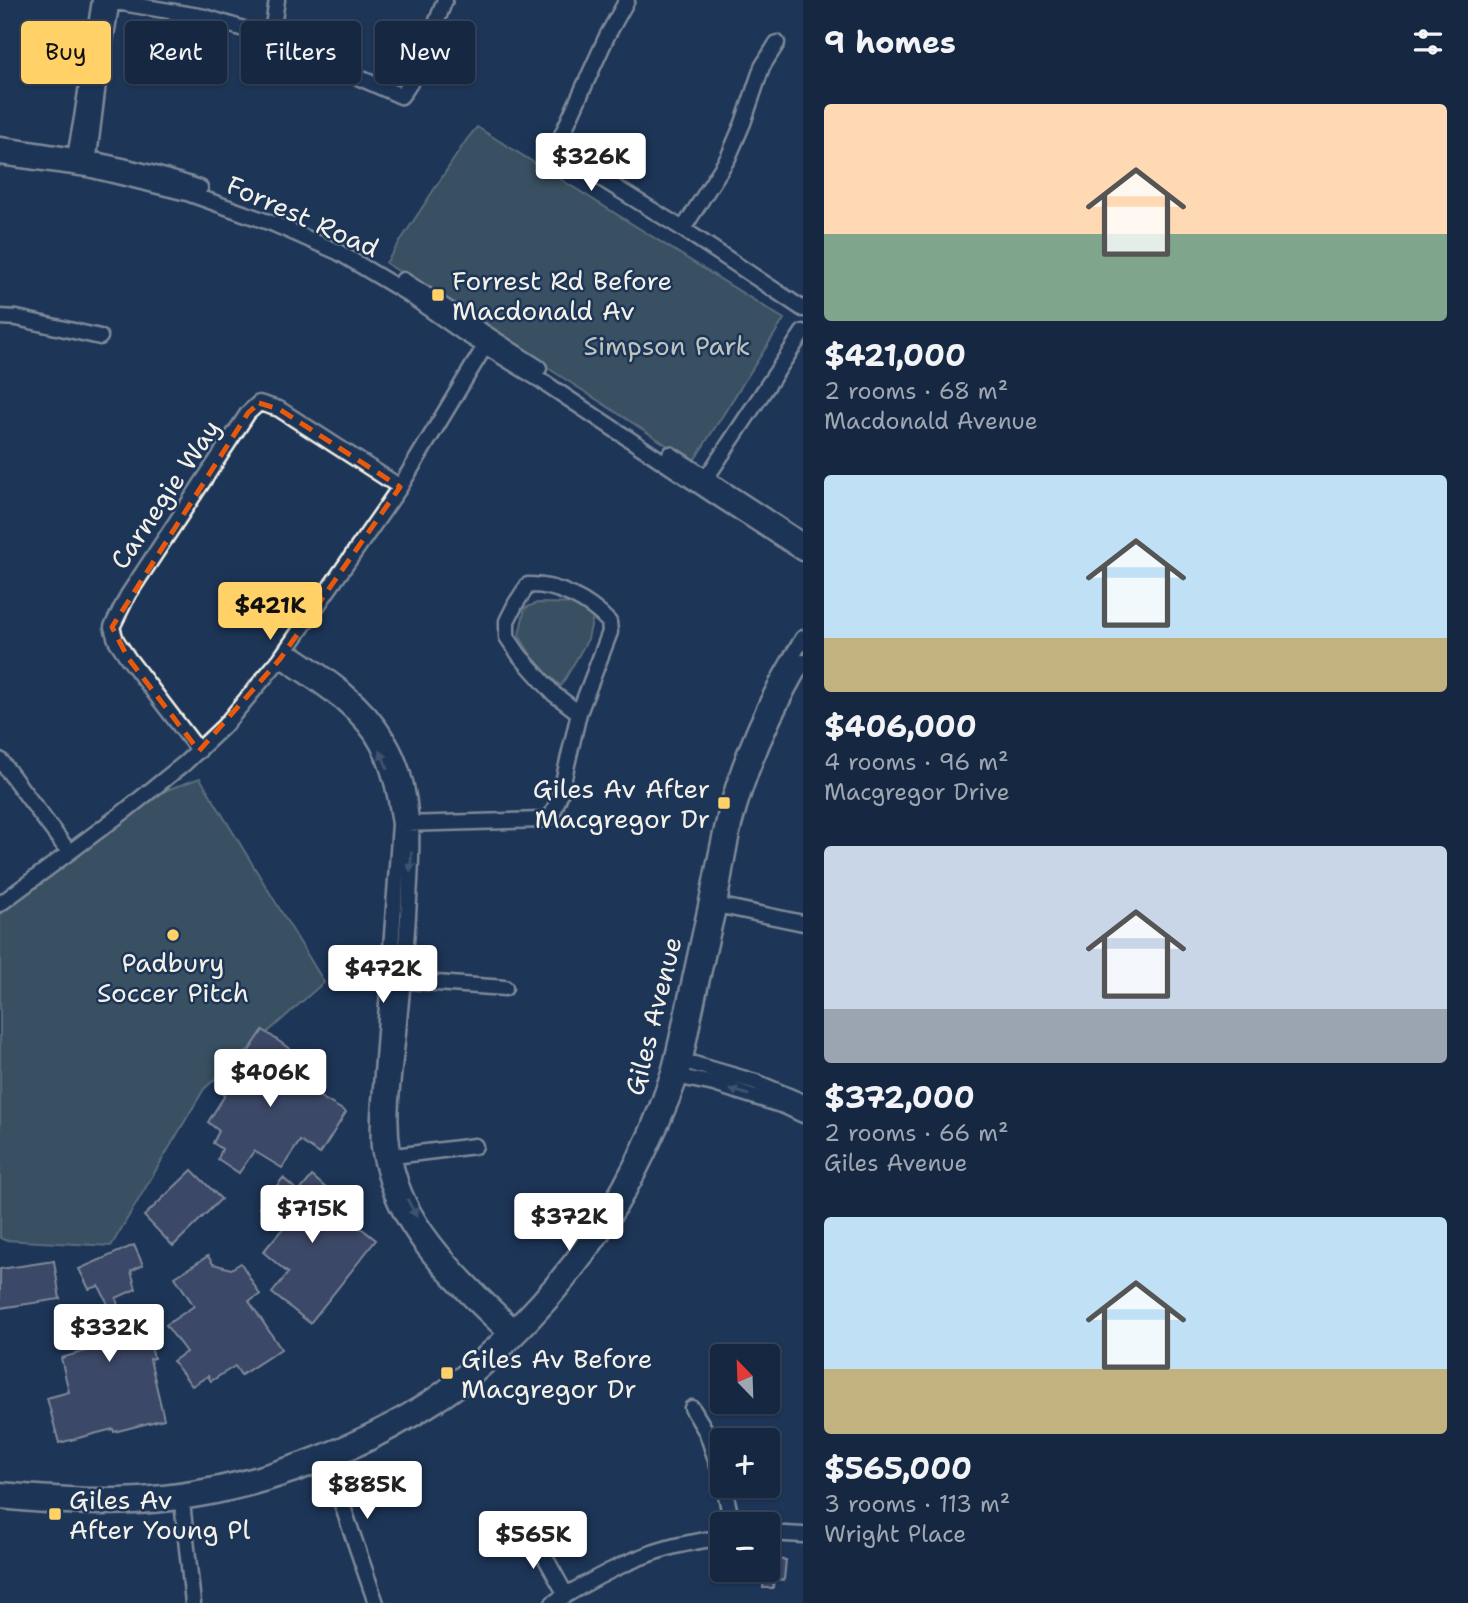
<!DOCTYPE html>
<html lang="en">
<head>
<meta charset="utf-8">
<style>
	:root { --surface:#162841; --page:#23344c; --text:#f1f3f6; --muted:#9ea6b1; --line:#35445a; --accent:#ffd166 }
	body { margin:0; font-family:"Shantell Sans",sans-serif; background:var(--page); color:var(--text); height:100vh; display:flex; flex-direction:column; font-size:26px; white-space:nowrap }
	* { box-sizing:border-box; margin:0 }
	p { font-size:23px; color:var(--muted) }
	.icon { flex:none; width:38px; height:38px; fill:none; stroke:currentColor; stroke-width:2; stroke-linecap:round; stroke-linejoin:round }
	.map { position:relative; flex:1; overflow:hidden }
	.details { display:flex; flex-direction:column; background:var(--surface); width:665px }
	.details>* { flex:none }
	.top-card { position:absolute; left:21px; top:21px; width:665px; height:63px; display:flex; gap:14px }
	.needle { width:46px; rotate:337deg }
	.tools { position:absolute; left:710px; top:1344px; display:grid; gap:14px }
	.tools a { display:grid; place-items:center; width:70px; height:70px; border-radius:7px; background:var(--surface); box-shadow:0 2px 5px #0004,0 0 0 2px var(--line); font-size:35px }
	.price { position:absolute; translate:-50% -60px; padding:0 16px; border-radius:7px; background:#fff; color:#222; font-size:23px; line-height:46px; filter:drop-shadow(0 2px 4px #0008) }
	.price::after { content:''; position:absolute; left:50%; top:42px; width:21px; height:16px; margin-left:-10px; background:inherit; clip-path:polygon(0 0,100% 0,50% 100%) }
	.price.on { background:var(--accent); color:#111 }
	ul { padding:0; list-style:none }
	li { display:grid; align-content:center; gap:14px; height:371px; padding:0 21px }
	li span { display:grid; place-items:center; height:217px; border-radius:7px; color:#555 }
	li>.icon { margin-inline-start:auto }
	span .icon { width:126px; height:126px; fill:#fffc; stroke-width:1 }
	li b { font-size:30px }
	h2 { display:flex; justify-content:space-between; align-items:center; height:84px; padding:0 21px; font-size:30px }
	.tag { padding:0 24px; border-radius:7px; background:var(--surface); box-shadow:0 2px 5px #0004,0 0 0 2px var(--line); font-size:24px; line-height:63px }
	.tag.on { background:var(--accent); color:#111 }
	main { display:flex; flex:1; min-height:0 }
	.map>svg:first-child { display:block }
	.green { fill:#5a716d; stroke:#a7b1aa; stroke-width:2 }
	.building { fill:#625e7a; stroke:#f4f1e8; stroke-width:2 }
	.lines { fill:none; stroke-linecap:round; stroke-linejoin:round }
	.minor-casing { stroke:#f4f1e8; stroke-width:19 }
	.minor { stroke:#1d3557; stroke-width:14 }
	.oneway { fill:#68778a }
	.marked { fill:none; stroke:#e8590c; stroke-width:5; stroke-dasharray:14 9; stroke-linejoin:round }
	.poi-dot { fill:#ffd166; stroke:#1d3557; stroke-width:2.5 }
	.labels { text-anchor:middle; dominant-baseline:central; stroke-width:5; stroke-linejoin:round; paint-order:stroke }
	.street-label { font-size:26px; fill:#f4f1e8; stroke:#1d3557 }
	.poi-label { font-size:26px; fill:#f4f1e8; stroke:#1d3557; text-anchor:start }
	.park-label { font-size:26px; fill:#bec4bd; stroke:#1d3557 }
</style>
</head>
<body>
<main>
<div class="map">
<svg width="803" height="1603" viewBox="0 0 803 1603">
	<rect width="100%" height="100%" fill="#1d3557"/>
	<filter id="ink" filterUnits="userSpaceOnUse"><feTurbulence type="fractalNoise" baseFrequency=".0143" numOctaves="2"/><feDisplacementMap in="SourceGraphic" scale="14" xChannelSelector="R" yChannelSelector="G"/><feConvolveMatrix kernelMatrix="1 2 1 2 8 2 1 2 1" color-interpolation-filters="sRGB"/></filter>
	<g filter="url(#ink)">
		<path class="green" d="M477 127 784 319 693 462 386 263 467 139Z
			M537 603 596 604 588 639 561 686 538 667 519 635 525 608Z
			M200 778 324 982 204 1089 111 1246 4 1240 0 1238V915L37 881 167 790Z"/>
		<path class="building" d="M263 1030 297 1054 290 1068 300 1076 296 1083 346 1112 320 1154 300 1141 282 1168 254 1151 239 1173 218 1159 222 1149 213 1143 219 1131 208 1122 225 1095 218 1091 240 1054 245 1057Z
			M192 1170 221 1199 173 1246 144 1216Z
			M312 1176 339 1199 333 1206 376 1240 310 1323 272 1293 288 1273 263 1252 284 1227 259 1208 283 1178 299 1192Z
			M134 1245 143 1265 131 1271 136 1289 116 1298 124 1330 145 1325 154 1358 150 1359 164 1419 114 1432 113 1429 59 1443 47 1398 69 1392 61 1358 93 1349 85 1321 113 1314 99 1286 89 1289 79 1269Z
			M208 1256 213 1264 231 1269 241 1263 260 1295 249 1301 281 1349 241 1375 235 1366 211 1381 208 1376 192 1386 173 1361 186 1352 166 1325 194 1306 175 1277Z
			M54 1261 60 1299 0 1308V1269Z
			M768 1559 786 1560 784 1580 774 1579 773 1588H763L765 1570H768Z"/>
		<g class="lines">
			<defs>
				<path id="minor" d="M104 0 205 17 244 29 271 39 401 96C419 75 434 27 445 0
					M627 0 607 36 562 135 558 147 563 155 683 229 803 309
					M271 39 277 0
					M0 145C68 154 135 165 200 188
					M0 157 88 169 187 193 274 224 338 252 405 292 462 332 542 381 719 499 803 553
					M74 162 82 118 100 0
					M88 165 98 83 112 0
					M683 229 728 158 743 123 762 67 777 43
					M403 280 539 368
					M0 317 17 318 100 337
					M670 454 803 541
					M703 483 803 332
					M287 649C325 674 364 699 388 740 420 793 411 858 408 916 405 959 401 1001 397 1043 391 1093 384 1135 401 1184 419 1238 478 1293 520 1331
					M280 659C314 683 358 707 378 745 391 770 396 797 400 824L379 1115C379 1125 378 1137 379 1147 380 1156 383 1165 385 1174 404 1243 463 1292 512 1340
					M199 751 128 658 116 640 112 627 128 595 248 413 259 403 279 409 400 487
					M0 760 69 852
					M403 824 541 820 552 815 560 795 579 713 610 632 609 622C589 601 558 584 528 585L516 603 507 621V637L520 656 554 694 579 713
					M0 904 125 811 185 763 224 726 280 659 400 487 488 341
					M712 904 803 923
					M395 980 505 988
					M677 1059 756 1082 803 1102
					M671 1075 714 1084 784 1106 803 1115
					M386 1157 475 1146
					M692 1408 707 1433 723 1481
					M325 1455 376 1603
					M724 1486 732 1524
					M0 1490C50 1494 101 1499 152 1494 241 1487 344 1451 420 1404 450 1386 476 1361 502 1337 579 1264 637 1174 669 1072 675 1051 679 1029 684 1007 692 970 700 934 708 897 716 856 724 814 737 775 753 727 776 681 803 638
					M181 1493 193 1603
					M0 1501C76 1509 154 1511 229 1493 303 1476 375 1445 439 1403 465 1387 488 1366 510 1344 572 1284 621 1216 656 1136 665 1116 674 1096 681 1075 687 1054 690 1033 695 1011 702 977 710 943 718 909 724 881 727 853 734 825 749 767 774 713 803 662
					M530 1530 566 1595
					M768 1533 803 1535
					M553 1603C589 1581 628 1559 668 1548 686 1543 705 1540 723 1537"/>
			</defs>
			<use href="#minor" class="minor-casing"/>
			<use href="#minor" class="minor"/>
		</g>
		<defs><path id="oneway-solid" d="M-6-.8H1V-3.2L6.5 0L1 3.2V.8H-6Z" transform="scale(1.75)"/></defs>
		<g class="oneway">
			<use href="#oneway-solid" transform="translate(384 760) rotate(-113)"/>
			<use href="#oneway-solid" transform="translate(411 862) rotate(93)"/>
			<use href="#oneway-solid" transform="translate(739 1092) rotate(-163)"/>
			<use href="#oneway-solid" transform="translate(412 1208) rotate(62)"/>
		</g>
	</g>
	<path d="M0 0H803V1603H0ZM259 403 279 409 400 487 280 659 199 751 128 658 112 627 248 413Z" fill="#1d3557" fill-opacity=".55" fill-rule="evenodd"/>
	<path class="marked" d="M259 403 279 409 400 487 280 659 199 751 128 658 112 627 248 413Z"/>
	<g class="poi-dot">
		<rect x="431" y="288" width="14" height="14" rx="3.5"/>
		<rect x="717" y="796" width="14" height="14" rx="3.5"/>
		<circle cx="173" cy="935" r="7"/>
		<rect x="440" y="1366" width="14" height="14" rx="3.5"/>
		<rect x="48" y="1507" width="14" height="14" rx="3.5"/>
	</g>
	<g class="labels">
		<g class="street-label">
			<text transform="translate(303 216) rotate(24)">Forrest Road</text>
			<text transform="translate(165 494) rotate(-56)">Carnegie Way</text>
			<text transform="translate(653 1016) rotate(-76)">Giles Avenue</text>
		</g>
		<g class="poi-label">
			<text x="452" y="280">Forrest Rd Before<tspan x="452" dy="30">Macdonald Av</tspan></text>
			<text x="710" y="788" text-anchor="end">Giles Av After<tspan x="710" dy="30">Macgregor Dr</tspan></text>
			<text x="173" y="962" text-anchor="middle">Padbury<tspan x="173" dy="30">Soccer Pitch</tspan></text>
			<text x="461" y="1358">Giles Av Before<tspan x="461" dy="30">Macgregor Dr</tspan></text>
			<text x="69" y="1499">Giles Av<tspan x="69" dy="30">After Young Pl</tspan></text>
		</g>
		<g class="park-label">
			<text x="667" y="345">Simpson Park</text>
		</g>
	</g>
</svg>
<div class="tools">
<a><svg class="needle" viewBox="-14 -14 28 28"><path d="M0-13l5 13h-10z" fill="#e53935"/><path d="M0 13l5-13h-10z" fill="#9ea6b1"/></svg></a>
<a>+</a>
<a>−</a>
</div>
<b class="price" style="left:591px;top:193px">$326K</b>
<b class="price on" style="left:270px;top:642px">$421K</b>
<b class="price" style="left:383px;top:1005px">$472K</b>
<b class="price" style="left:270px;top:1109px">$406K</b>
<b class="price" style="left:312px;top:1245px">$715K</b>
<b class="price" style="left:569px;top:1253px">$372K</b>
<b class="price" style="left:109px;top:1364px">$332K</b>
<b class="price" style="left:367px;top:1521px">$885K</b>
<b class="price" style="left:533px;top:1571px">$565K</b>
<div class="top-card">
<a class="tag on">Buy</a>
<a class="tag">Rent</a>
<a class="tag">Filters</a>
<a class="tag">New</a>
</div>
</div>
<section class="details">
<h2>9 homes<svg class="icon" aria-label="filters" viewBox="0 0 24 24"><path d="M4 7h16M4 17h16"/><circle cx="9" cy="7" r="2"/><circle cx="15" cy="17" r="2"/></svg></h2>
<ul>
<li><span style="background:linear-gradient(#ffd9b3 60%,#7fa58c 0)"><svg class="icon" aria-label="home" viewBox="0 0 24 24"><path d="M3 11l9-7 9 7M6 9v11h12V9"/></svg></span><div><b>$421,000</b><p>2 rooms · 68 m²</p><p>Macdonald Avenue</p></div></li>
<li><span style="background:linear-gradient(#bfe0f5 75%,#c2b280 0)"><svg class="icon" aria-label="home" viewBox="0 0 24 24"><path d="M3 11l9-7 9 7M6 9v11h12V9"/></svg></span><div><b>$406,000</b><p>4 rooms · 96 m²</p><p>Macgregor Drive</p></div></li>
<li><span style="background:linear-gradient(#c9d6e8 75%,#9aa5b1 0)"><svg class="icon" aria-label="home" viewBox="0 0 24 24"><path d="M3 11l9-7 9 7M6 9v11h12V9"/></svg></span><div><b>$372,000</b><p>2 rooms · 66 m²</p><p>Giles Avenue</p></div></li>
<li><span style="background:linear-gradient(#bfe0f5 70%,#c2b280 0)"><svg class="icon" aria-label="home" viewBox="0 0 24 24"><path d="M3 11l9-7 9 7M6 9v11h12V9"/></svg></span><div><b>$565,000</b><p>3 rooms · 113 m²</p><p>Wright Place</p></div></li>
</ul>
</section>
</main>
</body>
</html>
